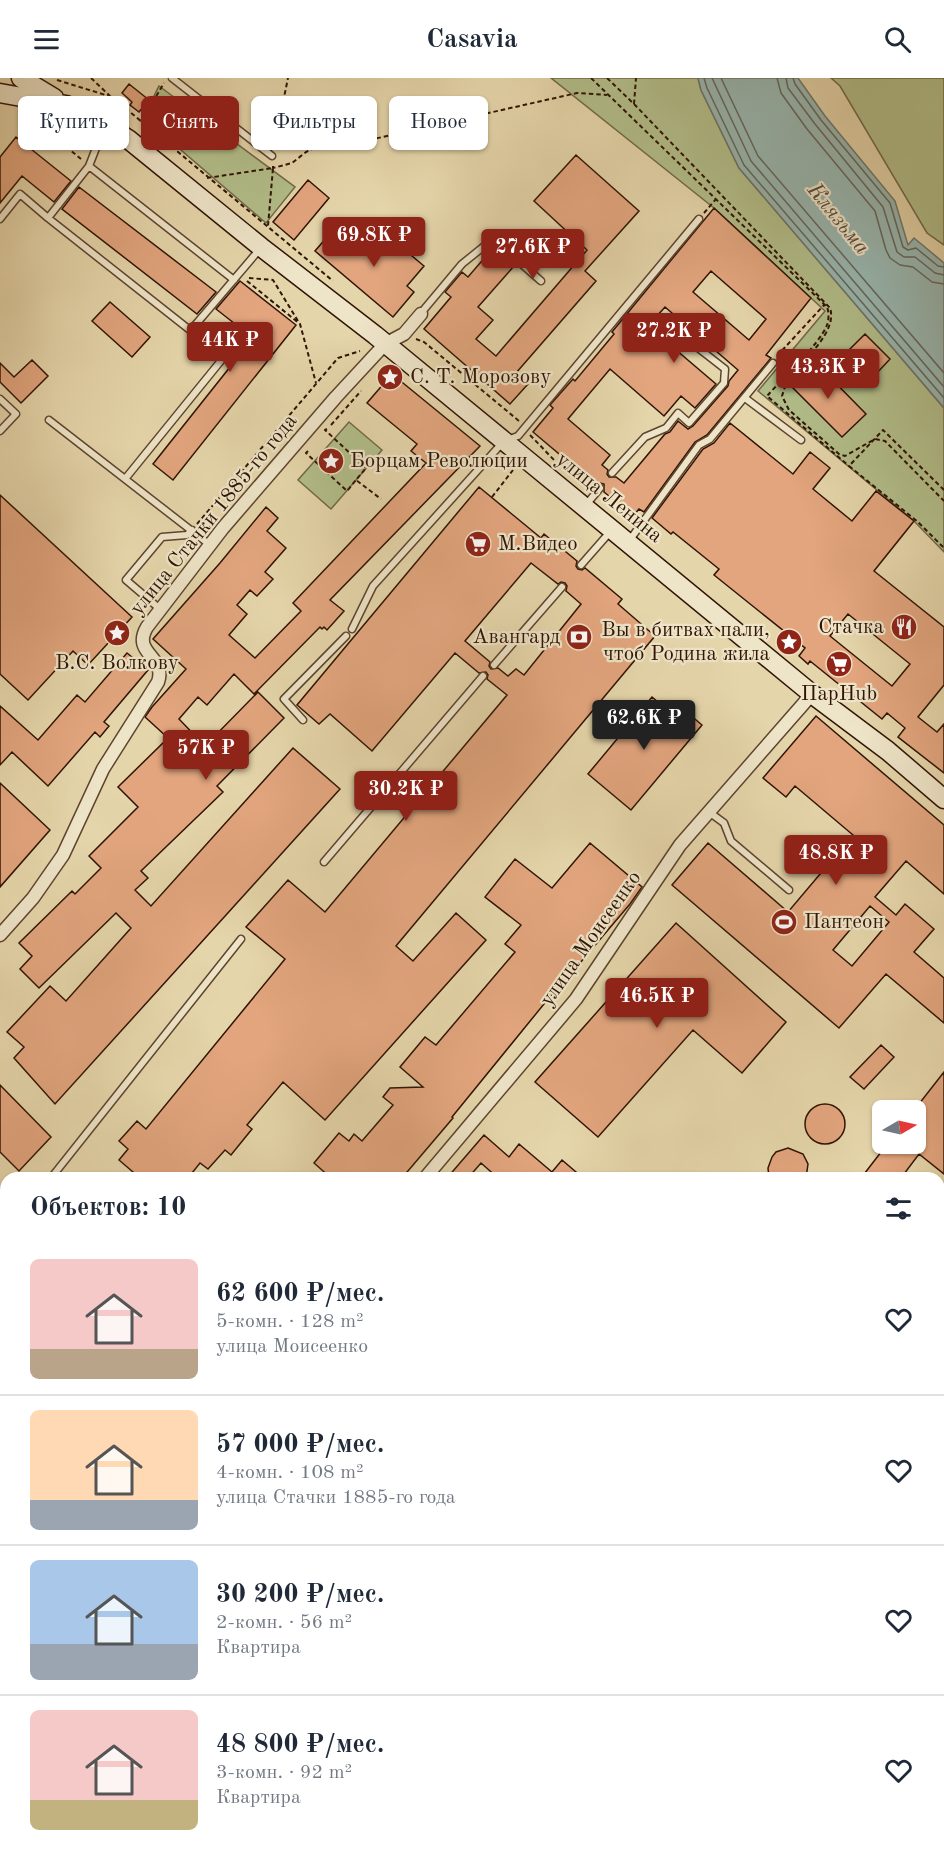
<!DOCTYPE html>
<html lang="ru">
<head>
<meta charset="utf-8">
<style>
	:root { --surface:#fff; --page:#f2f2f3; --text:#1f2937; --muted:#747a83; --line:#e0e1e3; --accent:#8f2418 }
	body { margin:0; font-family:"Old Standard TT",serif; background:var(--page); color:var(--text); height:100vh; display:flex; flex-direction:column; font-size:22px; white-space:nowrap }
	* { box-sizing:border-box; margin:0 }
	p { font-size:20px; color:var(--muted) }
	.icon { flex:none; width:33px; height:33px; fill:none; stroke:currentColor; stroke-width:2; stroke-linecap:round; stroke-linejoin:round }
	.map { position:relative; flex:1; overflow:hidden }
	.side { position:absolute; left:0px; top:1094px; width:945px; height:686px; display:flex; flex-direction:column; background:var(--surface); border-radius:18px 18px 0 0; box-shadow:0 2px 4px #0004 }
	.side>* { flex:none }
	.banner { position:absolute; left:18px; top:18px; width:600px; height:54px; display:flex; gap:12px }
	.needle { width:39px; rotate:81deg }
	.controls { position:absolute; left:872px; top:1022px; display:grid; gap:12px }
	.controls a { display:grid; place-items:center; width:54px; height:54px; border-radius:9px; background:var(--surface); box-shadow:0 2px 4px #0004; font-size:30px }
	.price { position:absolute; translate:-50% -51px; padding:0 14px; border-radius:6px; background:var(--accent); color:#fff; font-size:20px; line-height:39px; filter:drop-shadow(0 2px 3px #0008) }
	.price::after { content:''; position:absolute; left:50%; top:36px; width:18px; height:14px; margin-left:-9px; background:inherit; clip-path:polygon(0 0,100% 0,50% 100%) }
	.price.on { background:#222; color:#fff }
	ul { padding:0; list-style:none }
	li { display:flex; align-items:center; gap:18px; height:150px; padding:0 30px }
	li+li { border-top:2px solid var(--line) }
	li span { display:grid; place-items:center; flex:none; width:168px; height:120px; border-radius:9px; color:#555 }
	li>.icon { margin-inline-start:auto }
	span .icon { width:72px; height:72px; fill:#fffc; stroke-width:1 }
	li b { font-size:26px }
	h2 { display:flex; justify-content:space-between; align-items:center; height:72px; padding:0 30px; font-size:26px }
	.tag { padding:0 21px; border-radius:9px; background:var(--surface); box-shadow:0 2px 4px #0004; font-size:21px; line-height:54px }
	.tag.on { background:var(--accent); color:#fff }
	header { display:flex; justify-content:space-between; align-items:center; height:78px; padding:0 30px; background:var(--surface); font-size:27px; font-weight:700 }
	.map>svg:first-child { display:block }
	.green { fill:#b2be8a; stroke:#716948; stroke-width:1.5 }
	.water { fill:#98b7b1; stroke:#6e766c; stroke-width:1.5 }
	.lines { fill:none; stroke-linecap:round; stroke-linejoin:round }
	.shore { stroke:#64665b; stroke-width:1.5 }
	.building { fill:#e2a57e; stroke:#301405; stroke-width:1.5; fill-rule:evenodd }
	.lane-casing { stroke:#5d442e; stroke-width:9 }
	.street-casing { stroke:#5d442e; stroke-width:15 }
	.secondary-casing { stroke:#301405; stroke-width:21 }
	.path { stroke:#301405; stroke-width:2; stroke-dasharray:4.5 3; stroke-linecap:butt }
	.lane { stroke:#eee4c8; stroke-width:6 }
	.street { stroke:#eee4c8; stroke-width:12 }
	.secondary { stroke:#eee4c8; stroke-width:18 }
	.rail-casing { stroke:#301405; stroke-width:6 }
	.rail { stroke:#eee4c8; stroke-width:4; stroke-dasharray:11; stroke-linecap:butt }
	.labels { text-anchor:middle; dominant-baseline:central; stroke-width:4.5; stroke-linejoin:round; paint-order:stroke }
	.poi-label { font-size:21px; fill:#301405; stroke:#eee4c8; text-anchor:start }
	.street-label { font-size:21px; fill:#301405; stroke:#eee4c8 }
	.water-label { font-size:22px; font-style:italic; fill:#544d41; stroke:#eee4c8 }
</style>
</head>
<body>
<header><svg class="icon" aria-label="menu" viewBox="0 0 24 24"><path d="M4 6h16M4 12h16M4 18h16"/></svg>Casavia<svg class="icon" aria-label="search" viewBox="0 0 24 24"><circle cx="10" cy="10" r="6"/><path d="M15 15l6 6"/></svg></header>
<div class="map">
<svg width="944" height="1778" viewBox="0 0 944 1778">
	<rect width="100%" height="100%" fill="#e5d5aa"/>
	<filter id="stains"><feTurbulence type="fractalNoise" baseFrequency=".00333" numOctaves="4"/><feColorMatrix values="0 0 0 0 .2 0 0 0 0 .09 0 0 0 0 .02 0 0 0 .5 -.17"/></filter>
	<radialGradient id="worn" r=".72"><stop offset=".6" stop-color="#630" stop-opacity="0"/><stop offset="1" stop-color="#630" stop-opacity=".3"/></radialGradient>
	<path class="green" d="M551 0H698L701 12 739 90 944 330V474L914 443 758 313 825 233 714 130Z
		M831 0H944V167L927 155 840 8Z
		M159 8 295 109 266 145 181 72 188 61 178 54 187 43 158 24 154 18Z
		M349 344 382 372 331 431 298 402Z"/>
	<path class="water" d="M698 0H798L825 38 895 123 908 167 914 160 944 185V330L739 90 701 12Z"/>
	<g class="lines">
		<path class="shore" d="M704 0 707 10 744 87 944 320
			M712 0 751 83 944 309
			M721 0 758 78 944 295
			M777 0 781 15 807 51 875 133 886 172 890 180 900 187 913 189 932 204 944 206
			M786 0 788 10 815 46 883 129 897 174 904 179H915L935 195 944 197
			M793 0 795 6 821 42 890 125 903 169 908 172 916 170 938 188 944 189"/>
	</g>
	<path class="building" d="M129 6 149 22 139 34 130 27 132 24 122 15Z
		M329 27 339 36 326 52 316 43Z
		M16 59 71 103 54 124 22 98 0 125V79Z
		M576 77 639 133 585 193 596 203 516 295 528 306 510 326 424 251 451 219 445 214 462 194 468 199 493 170 514 188 478 229 493 242 476 261 496 278 587 172 534 123Z
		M308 102 329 120 294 162 273 144Z
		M79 109 216 214 197 236 62 131Z
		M714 130 811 220 766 277 771 280 707 357 695 364 644 434 639 431 633 438 604 414V406L600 405 596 407 533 354 553 330 550 327 573 301 575 303 614 256 612 254ZM711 193 766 241 749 262 693 214ZM665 229 738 292 729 303 728 308 693 348 688 351 678 343 670 354 665 356 624 405 616 399H609L607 396 608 392 602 387 610 377 568 341 610 291 664 338 681 318 695 330 716 306 648 248Z
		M334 151 362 174 381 152 424 188 407 208 414 214 393 239 315 173Z
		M240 203 296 247 173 402 153 386 253 260 216 231Z
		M110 224 150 259 132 279 92 243Z
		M865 256 890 281 876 296 850 271Z
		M32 282 48 298 21 325 0 304V285L14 299Z
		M815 284 866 336 842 359 791 308Z
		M392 296 480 368 330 522 344 533 327 552 324 549 322 551 320 549 254 616 234 596 207 627 198 619 179 641 205 668 258 614 284 640 217 708 223 714 141 793 148 800 135 812 151 828 293 670 340 711 55 1026 14 980 24 969 7 954 50 908 66 923 131 850 116 835 39 910 20 891 32 878 19 865 72 813 75 816 101 790 89 778 138 729 118 709 168 660 145 639 152 629 186 591 153 561 220 485 266 429 278 440 267 453 286 470 265 494 273 501 257 518 250 512 237 527 247 536 229 557 255 580 301 533 293 525 426 385 411 373 417 366 367 325Z
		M730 345 793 396 810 374 830 390 813 411 852 443 876 413 914 443 874 493 944 549V607L918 639 937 654 944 646V695L898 659 905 650 887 635 882 641 810 583 808 586 799 578 805 570 714 497 719 491 673 454 671 456 652 440 703 371 714 365ZM848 536 910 586 892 608 830 558Z
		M479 409 541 460 544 456 577 483 576 488 578 491 582 492 585 490 622 521 618 526 655 558 396 868 413 883 456 835 486 862 325 1042 283 1004 247 1047 252 1051 231 1077 225 1072 208 1091 200 1085 188 1100H140L119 1082 128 1071 119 1063 137 1043 146 1051 285 881 246 849 288 802 325 834 507 617 487 601 488 597 486 594 479 595 455 575 372 673 330 636 319 646 297 627ZM531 485 558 506 561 504 565 505 567 508 566 513 581 526 524 597 516 591 508 598 498 590 491 591 489 588 490 584 465 563Z
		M0 417 132 539 88 587 73 573 28 622 0 596Z
		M127 575 148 592 104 644 109 648 100 659 95 654 48 708 12 674 0 687V628L38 662 77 617 85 624Z
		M652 619 669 633 676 625 702 647 631 732 588 696Z
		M816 638 944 747V816L906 783 875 819 896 837 905 826 934 851 914 874 944 900V945L886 896 839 950 672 807 708 765 788 834 853 757 795 708 786 719 763 700ZM870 828 889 844 852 888 833 872Z
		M0 705 50 752 0 809Z
		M590 765 642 809 630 826 558 911 557 910 452 1039 453 1040 402 1100H331L314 1085 339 1055 349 1063 354 1056 362 1063 393 1027 383 1019 390 1010 423 1009 400 989 425 959 436 967 515 874 505 866 521 847 485 819 515 781 552 810Z
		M676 845 786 944 742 995 693 952 598 1059 535 1004Z
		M881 967 894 979 864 1011 850 999Z
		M944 994V1096L919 1076 901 1100H861L888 1065H915V1031Z
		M0 1007 51 1059 19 1093 0 1074Z
		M805 1046a20 20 0 1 1 40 0a20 20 0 1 1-40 0Z
		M484 1057 509 1079 519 1066 552 1094 562 1082 583 1100H498L481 1085 468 1100H447Z
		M788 1070 803 1076 808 1086 806 1100H769L768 1090 772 1079 776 1074Z"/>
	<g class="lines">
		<defs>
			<path id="lane" d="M172 0 272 78
				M105 47 89 88 48 140 224 279 125 401
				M89 88 234 202
				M0 141 20 116 48 140
				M421 235 462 186 493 161 541 203
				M191 252 259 172
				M745 320 801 362
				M0 321 16 336 0 353
				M49 342 210 467
				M612 395 645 359 666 350 678 335 689 345 724 305 725 291 661 241
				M585 428 600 410
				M629 463 699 367 710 361 773 285
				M581 487 610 454
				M160 531 126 502 162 459 187 457 192 452
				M352 551 373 508 504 363 518 358 699 141
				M494 587 562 509
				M303 642 284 621 346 558
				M709 734 724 745 731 763 789 812
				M324 784 483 598
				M51 1100 241 861
				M939 1487 944 1481
				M939 1577 944 1562
				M152 1773 157 1777"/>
			<path id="street" d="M0 857 33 820 63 777 103 691 158 604C167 578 131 576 147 549L223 450 336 319 385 266 404 256 421 236
				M425 1100 576 921 680 767 812 616
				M0 1153 6 1159
				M0 1385 6 1389
				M939 1386 944 1380
				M0 1656 6 1649
				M464 1773 470 1778
				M761 1773 767 1778"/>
			<path id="secondary" d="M21 0 54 20
				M0 15 66 27 105 46 128 61 261 169 375 257 812 616 888 673 944 721
				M939 1518 944 1512
				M722 1778 726 1773"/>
		</defs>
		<use href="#lane" class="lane-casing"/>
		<use href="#street" class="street-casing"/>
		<use href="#secondary" class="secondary-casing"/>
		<path class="path" d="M91 0 110 18
			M591 0 827 229C829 234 829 242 827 247 819 267 782 301 767 318L849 388
			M607 0 634 26 830 230C838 254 803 282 789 300 786 305 784 312 782 318L789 332 839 376 845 378 875 361 885 363 944 423
			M57 2 112 19 333 203
			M634 26 636 0
			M141 44 164 5
			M37 45 81 81
			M274 68 288 0
			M273 88V90L292 85 306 74 322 66 347 67 577 15 607 17
			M207 100 273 90 268 148
			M704 135 716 121
			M249 200 273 202 298 243
			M247 203 300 246 316 305
			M416 261 424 264 519 343
			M777 278 824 227
			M331 347 361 313
			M327 351 325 352 366 390 356 402 381 421
			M530 357 555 383
			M308 373 306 375 347 413 356 402
			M944 412 883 352 849 388 918 444 944 470
			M492 419 513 392
			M197 446 338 280 360 273
			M0 1403 6 1407
			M690 1778 695 1773
			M700 1778 705 1773"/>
		<use href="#lane" class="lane"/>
		<use href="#street" class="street"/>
		<use href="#secondary" class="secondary"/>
		<defs>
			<path id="rail" d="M0 1234 6 1239
				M0 1269 6 1274
				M0 1284 6 1289
				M0 1307 6 1312
				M0 1325 6 1330
				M0 1342 6 1347
				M939 1745 944 1744
				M533 1773 540 1778
				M559 1773 566 1778
				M577 1773 583 1778
				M592 1773 599 1778
				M606 1773 612 1778"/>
		</defs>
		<use href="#rail" class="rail-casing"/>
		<use href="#rail" class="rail"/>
	</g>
	<defs>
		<symbol id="sight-disc" viewBox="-11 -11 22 22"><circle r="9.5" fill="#8f2418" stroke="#eee4c8"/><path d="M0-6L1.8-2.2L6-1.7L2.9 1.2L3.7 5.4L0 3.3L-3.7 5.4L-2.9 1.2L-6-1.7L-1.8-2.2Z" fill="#fff"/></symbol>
		<symbol id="supermarket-disc" viewBox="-11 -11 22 22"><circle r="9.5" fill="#8f2418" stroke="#eee4c8"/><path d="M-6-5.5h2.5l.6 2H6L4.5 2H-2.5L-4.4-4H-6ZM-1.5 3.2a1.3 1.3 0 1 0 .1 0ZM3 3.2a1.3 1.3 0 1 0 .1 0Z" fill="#fff"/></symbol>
		<symbol id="restaurant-disc" viewBox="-11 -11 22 22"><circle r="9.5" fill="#8f2418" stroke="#eee4c8"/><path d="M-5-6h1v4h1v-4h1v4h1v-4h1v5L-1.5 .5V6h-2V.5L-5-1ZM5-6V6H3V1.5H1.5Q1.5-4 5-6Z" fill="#fff"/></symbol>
		<symbol id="bank-disc" viewBox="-11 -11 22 22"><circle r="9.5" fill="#8f2418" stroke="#eee4c8"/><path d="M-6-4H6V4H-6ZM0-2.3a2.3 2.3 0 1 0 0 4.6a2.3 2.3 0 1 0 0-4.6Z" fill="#fff"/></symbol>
		<symbol id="stadium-disc" viewBox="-11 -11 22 22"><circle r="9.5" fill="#8f2418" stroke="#eee4c8"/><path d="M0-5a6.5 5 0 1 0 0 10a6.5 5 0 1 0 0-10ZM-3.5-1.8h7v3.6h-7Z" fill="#fff"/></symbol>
	</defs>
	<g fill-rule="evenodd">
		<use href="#sight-disc" x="375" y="284" width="30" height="30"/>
		<use href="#sight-disc" x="316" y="368" width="30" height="30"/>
		<use href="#supermarket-disc" x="463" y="451" width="30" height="30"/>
		<use href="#restaurant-disc" x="889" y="534" width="30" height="30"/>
		<use href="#sight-disc" x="102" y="540" width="30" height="30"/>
		<use href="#bank-disc" x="564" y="544" width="30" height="30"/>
		<use href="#sight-disc" x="774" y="549" width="30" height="30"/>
		<use href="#supermarket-disc" x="824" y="571" width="30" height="30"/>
		<use href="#stadium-disc" x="769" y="829" width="30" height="30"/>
	</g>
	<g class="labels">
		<g class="poi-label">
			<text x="410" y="299">С. Т. Морозову</text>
			<text x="350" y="383">Борцам Революции</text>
			<text x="498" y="466">М.Видео</text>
			<text x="884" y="549" text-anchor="end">Стачка</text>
			<text x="770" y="552" text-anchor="end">Вы в битвах пали,<tspan x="770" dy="24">чтоб Родина жила</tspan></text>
			<text x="560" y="559" text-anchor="end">Авангард</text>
			<text x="117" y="585" text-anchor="middle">В.С. Волкову</text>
			<text x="839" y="616" text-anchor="middle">ПарHub</text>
			<text x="804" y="844">Пантеон</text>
		</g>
		<g class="street-label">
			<text transform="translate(609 420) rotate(39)">улица Ленина</text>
			<text transform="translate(214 437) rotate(-51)">улица Стачки 1885-го года</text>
			<text transform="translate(591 861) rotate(-55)">улица Моисеенко</text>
		</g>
		<g class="water-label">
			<text transform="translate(838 141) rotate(51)">Клязьма</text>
		</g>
	</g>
	<rect width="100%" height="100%" filter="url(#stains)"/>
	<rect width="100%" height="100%" fill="url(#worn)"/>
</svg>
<div class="controls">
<a><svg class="needle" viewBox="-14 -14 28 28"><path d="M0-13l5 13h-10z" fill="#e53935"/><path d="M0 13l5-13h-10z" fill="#747a83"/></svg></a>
</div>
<b class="price" style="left:374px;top:190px">69.8K ₽</b>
<b class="price" style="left:533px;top:202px">27.6K ₽</b>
<b class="price" style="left:674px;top:286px">27.2K ₽</b>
<b class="price" style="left:230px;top:295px">44K ₽</b>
<b class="price" style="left:828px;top:322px">43.3K ₽</b>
<b class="price on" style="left:644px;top:673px">62.6K ₽</b>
<b class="price" style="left:206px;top:703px">57K ₽</b>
<b class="price" style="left:406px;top:744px">30.2K ₽</b>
<b class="price" style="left:836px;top:808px">48.8K ₽</b>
<b class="price" style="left:657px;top:951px">46.5K ₽</b>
<div class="banner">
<a class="tag">Купить</a>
<a class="tag on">Снять</a>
<a class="tag">Фильтры</a>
<a class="tag">Новое</a>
</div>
<section class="side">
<h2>Объектов: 10<svg class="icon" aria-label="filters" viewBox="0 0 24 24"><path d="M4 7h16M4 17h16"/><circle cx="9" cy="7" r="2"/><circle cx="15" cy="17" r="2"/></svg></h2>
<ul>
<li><span style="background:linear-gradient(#f6c9c9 75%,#b9a48a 0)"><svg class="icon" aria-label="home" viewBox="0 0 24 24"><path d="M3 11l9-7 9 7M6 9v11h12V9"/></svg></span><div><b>62 600 ₽/мес.</b><p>5-комн. · 128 m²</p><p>улица Моисеенко</p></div><svg class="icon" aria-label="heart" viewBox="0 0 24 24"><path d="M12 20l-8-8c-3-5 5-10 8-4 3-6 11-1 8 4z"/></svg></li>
<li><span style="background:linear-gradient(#ffd9b3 75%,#9aa5b1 0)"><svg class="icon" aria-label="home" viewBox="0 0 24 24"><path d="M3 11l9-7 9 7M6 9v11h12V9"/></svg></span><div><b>57 000 ₽/мес.</b><p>4-комн. · 108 m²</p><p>улица Стачки 1885-го года</p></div><svg class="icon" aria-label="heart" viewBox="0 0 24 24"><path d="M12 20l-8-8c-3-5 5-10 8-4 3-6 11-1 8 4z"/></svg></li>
<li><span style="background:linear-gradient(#a9c7e8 70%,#9aa5b1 0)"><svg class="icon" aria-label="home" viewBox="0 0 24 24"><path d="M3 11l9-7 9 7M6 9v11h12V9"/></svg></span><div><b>30 200 ₽/мес.</b><p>2-комн. · 56 m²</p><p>Квартира</p></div><svg class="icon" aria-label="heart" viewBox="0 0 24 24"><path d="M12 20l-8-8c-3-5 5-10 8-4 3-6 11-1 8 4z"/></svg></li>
<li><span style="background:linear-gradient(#f6c9c9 75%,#c2b280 0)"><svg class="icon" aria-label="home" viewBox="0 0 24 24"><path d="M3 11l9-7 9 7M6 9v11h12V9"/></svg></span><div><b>48 800 ₽/мес.</b><p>3-комн. · 92 m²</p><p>Квартира</p></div><svg class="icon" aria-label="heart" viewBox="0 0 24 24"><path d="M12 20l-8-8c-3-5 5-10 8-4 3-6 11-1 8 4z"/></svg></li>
</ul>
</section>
</div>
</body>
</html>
